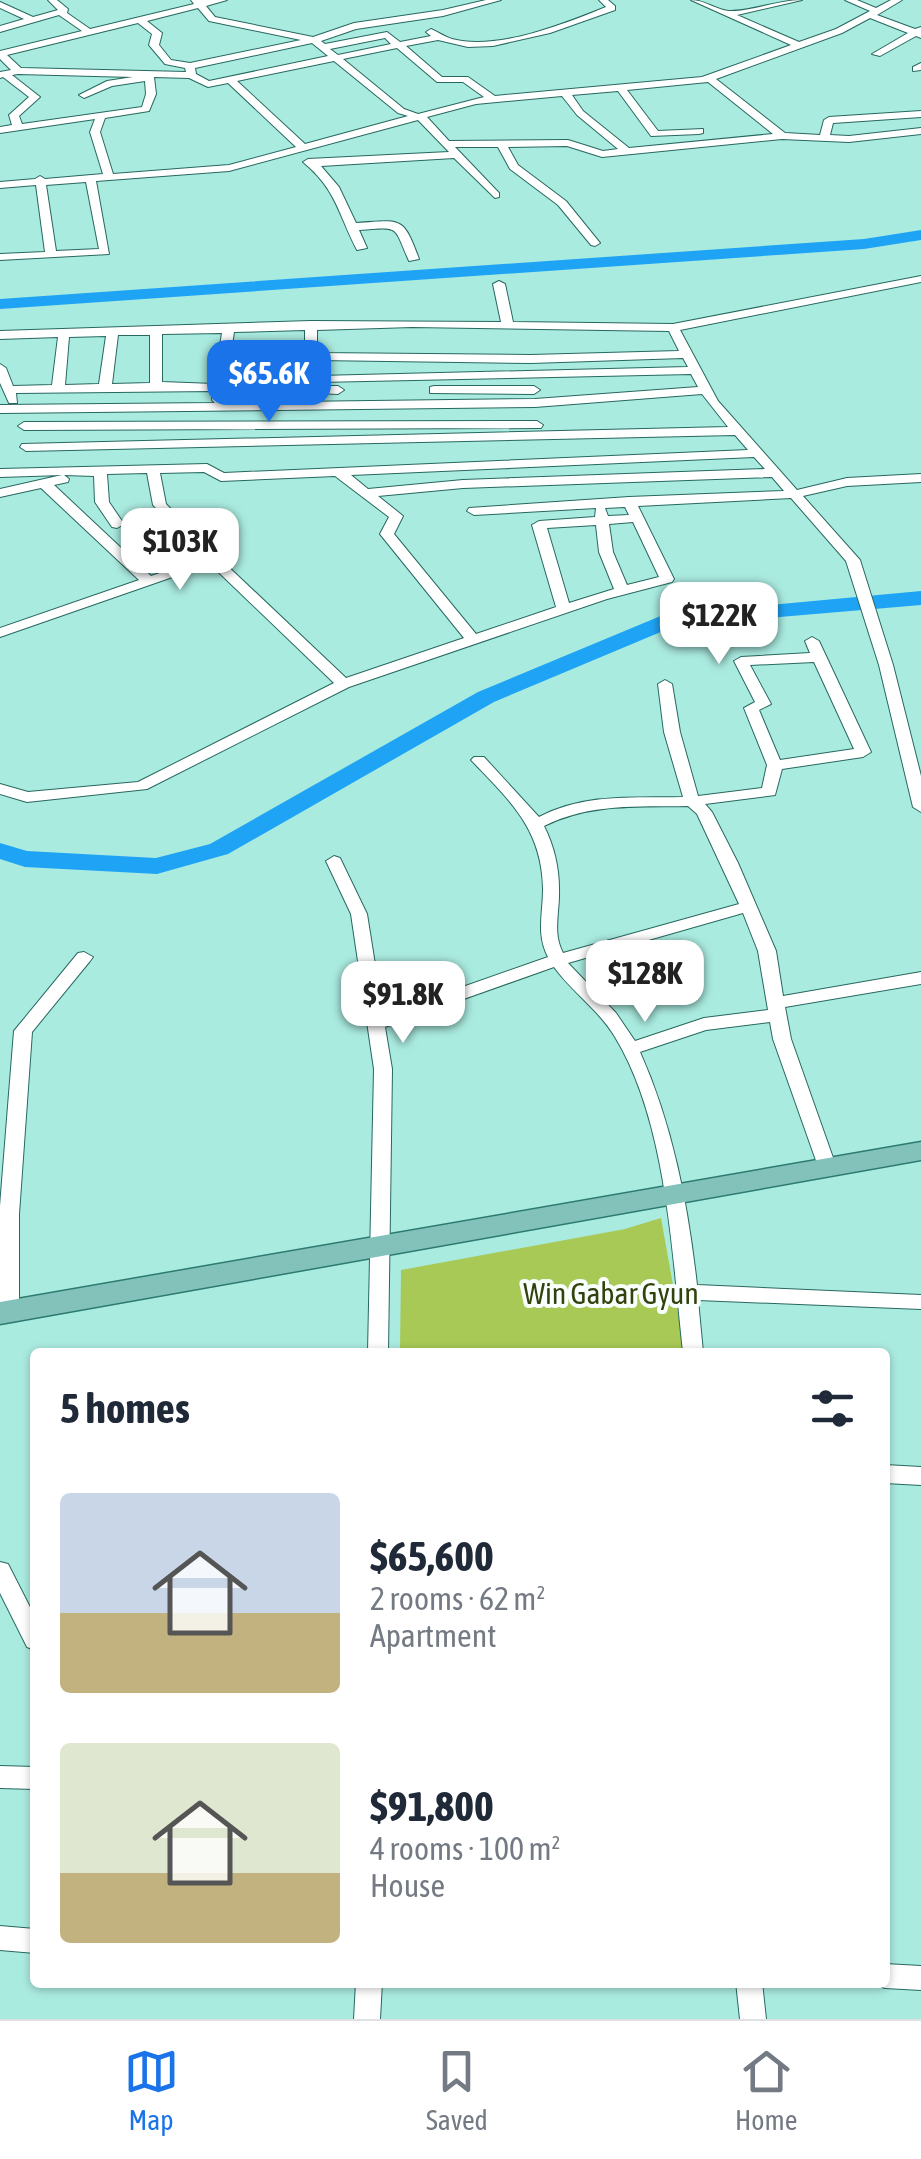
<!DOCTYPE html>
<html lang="en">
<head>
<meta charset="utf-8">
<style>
	:root { --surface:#fff; --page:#f2f2f3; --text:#1f2937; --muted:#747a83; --line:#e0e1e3; --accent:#1a73e8 }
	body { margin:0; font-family:"Asap Condensed",sans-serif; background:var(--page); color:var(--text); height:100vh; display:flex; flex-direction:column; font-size:38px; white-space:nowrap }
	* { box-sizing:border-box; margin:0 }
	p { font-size:32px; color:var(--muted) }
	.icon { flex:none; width:55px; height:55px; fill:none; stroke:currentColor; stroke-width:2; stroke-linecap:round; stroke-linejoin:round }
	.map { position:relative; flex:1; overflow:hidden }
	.side { position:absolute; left:30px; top:1348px; width:860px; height:640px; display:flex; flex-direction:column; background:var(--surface); border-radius:10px; box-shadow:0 2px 8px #0004 }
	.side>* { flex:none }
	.price { position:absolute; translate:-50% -85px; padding:0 22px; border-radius:20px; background:#fff; color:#222; font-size:32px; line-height:65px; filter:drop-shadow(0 2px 5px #0008) }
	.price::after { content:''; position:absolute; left:50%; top:60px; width:30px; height:22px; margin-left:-15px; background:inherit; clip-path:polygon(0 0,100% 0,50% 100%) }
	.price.active { background:var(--accent); color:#fff }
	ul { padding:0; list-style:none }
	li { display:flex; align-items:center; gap:30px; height:250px; padding:0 30px }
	li span { display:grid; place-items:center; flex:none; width:280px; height:200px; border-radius:10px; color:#555 }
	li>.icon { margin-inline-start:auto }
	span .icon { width:120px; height:120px; fill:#fffc; stroke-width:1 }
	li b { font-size:42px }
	h2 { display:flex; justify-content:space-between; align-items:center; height:120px; padding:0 30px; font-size:42px }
	.menu { display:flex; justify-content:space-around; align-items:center; height:140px; border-top:2px solid var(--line); background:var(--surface); font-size:28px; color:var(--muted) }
	.menu a { display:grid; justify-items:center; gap:5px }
	.menu .active { color:var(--accent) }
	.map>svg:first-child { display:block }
	.green { fill:#a8c956 }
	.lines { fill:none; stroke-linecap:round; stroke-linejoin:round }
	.river { fill:#1fa4f5; fill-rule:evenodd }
	.street-casing { stroke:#27685f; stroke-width:2 }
	.primary-casing { stroke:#2c7a70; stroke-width:3 }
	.street { fill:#fff; fill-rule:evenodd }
	.primary { fill:#83c2bb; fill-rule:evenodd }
	.labels { text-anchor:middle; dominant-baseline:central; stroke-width:8; stroke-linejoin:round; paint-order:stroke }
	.park-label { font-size:30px; fill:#34410d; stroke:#f8fffd }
</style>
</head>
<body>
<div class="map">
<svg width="921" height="2019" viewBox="0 0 921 2019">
	<rect width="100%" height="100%" fill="#aaebe0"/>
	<path class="green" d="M661 1218 685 1352H400L401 1270 625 1229Z"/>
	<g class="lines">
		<path class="river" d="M921 230V240L864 249 0 309V299L864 239Z
			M921 591V605L675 626 494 702 228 854 157 874 25 867 0 859V843L27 851 156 858 210 844 478 692 663 615Z"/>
		<defs>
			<path id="street" d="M48 0H57L68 9 67 13 90 29 194 4 191 0H227L206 6 215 17 313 37 354 23 443 10 486 0H501L443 16 356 29 321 41 325 44 387 32 400 42 431 36 426 32 431 29C438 32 445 37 452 39 497 51 564 24 606 7L599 0H608L615 6V10L550 33 493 46 468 47 438 40 406 46 442 77H468L495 96 702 77 791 45 691 0C705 0 716 10 729 11 748 12 779 0 802 0L737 15 799 42 836 29 870 11 845 0H857L876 8 891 0H902L877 15 915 29 921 27V38L916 36 880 56 872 54 908 33 870 18 842 33 716 79 785 133 820 135 824 120 829 117 921 111V117L833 123 830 135 849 136 921 128V134L849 142 782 139 602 157 567 146 508 147 518 165 566 201 600 243 595 246 591 245 558 205 510 169 498 147H455L499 193V197L495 198 454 158 321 166 339 187 356 223C401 220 403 215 419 259L409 261C393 225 401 227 359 230L367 248 357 250C338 214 337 190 303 162L308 159 449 152 418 120 229 171 96 181 109 254 0 260V254L45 252 36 185 0 188V182L35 179 40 176 45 179 103 174 90 132 95 119 0 133V127L12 125 9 115 29 97 3 77 0 78V72L11 70 0 59V51L82 31 59 15 0 32V26L24 19 0 8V2L33 17 58 10ZM198 8 209 21 301 40 190 63 171 60 159 45 162 33 147 21ZM138 23 152 34 149 45 165 64 185 68 186 72 21 68 7 55ZM385 38 391 44 338 55 330 49ZM312 43 328 56 209 81 196 74 195 68ZM397 48 437 82H463L484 97 418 114 404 109 343 59ZM334 61 398 113 408 116 305 144 237 81ZM18 74 133 77 107 81 79 95 84 98 112 86 145 81 146 94 142 107 22 124 19 116 40 97 12 75ZM154 77 189 78 208 87 228 83 296 147 229 165 113 174 100 132 105 118 149 111 156 94ZM708 82 773 134 629 148 583 111 572 95 618 91 651 136 699 134 703 133V129L658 131 627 90ZM562 96 577 115 618 149 603 151 568 140 449 141 427 117 476 104ZM86 182 99 249 56 251 46 185Z
				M921 63V70L913 71V67Z
				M921 276V282L680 330 718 401 797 490 847 478 921 474V482L847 486 803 496 860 560 893 665 921 776V812L913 807 879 665 846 561 791 498 638 506 674 579 672 582 607 599 349 687 147 789 27 802 0 794V784L28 792 138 782 334 683 210 564 0 637V628L139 580 41 488 0 497V489L62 475 0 477V469L207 464 224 473 748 450 735 435 26 451 20 447 22 444 728 427 702 394 535 407 0 413V405L215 403 212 400 213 391 16 393 17 403H9L0 383V364L6 368 13 386 52 385 58 337 0 339V331L311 321 501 322 493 284 499 281 505 284 513 322 673 324ZM412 327 669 331 679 351 531 355 317 353V330ZM305 330V353L231 352 234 332ZM222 333 214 384 162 382V334ZM118 335H150V383L112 384ZM106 336 99 384 65 385 69 337ZM683 358 688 367 318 376 317 360 531 363ZM230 360H306V386L227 384ZM691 374 698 387 535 399 222 403 225 391 306 393 312 399 318 393 338 394 344 390 338 386H318V382ZM754 457 765 469 463 480 368 489 351 475ZM204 472 221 481 335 476 389 517 380 534 464 638 346 678 217 556 166 504 160 473ZM147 473 153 505 203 558 151 576 54 485 68 482 69 479 64 475 94 476 95 502 112 527 117 528 124 524 109 502 107 474ZM772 477 784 491 629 497 469 508 467 511 474 515 596 508 595 517 539 521 532 525 556 607 476 634 394 534 403 516 378 496 463 488ZM625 507 629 515 608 516 605 508ZM633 522 659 577 627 585 613 552 609 524ZM596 525 599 552 614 589 569 603 547 528Z
				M434 386H534L540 390 534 394 430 393V387Z
				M537 421 543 425 541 428 24 430 18 426 24 422Z
				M812 637 819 641 871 752 863 757 782 769 775 795 705 804 712 812 738 863 776 951 783 996 921 972V984L785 1007 791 1039 837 1169 835 1174H821L819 1169 773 1039 770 1022 706 1030 640 1052C673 1126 688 1205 697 1285L921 1295V1309L698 1300 703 1352H683C672 1255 667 1122 615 1037 599 1010 572 992 554 967L385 1027 392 1069 388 1352H368L374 1069 351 914 326 861 334 856 340 858 367 914 383 1015 548 957C536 934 543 914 543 889 542 830 512 803 474 763L471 760 474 757H484L539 817C584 793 634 798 683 797L664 732 658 684 665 680 672 684 680 732 698 796 762 788 767 765 744 708 755 702 734 661 741 657 810 653 805 641ZM814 662 854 749 780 760 759 710 771 704 750 665ZM688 806 697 814 739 904 563 953C552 932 560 912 559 889 559 867 554 846 544 826 590 803 638 807 688 806ZM743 913 758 951 768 1010 704 1018 635 1041 616 1013 568 963Z
				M84 952 93 957 90 961 32 1032 19 1214V1311L16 1316 9 1319 0 1313V1206L14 1031 78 953Z
				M885 1465 921 1467V1485L885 1483Z
				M0 1562 8 1564 35 1617V1650L27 1647 0 1593Z
				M0 1766 35 1767V1789L0 1788Z
				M0 1926 35 1929V1953L0 1950Z
				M885 1964 921 1966V1990L885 1988 876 1985 875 1982H885Z
				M356 1982H382L380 2019H354Z
				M736 1982H762L766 2019H740Z"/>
			<path id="primary" d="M921 1142V1160L0 1324V1302Z"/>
		</defs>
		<use href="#street" class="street-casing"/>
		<use href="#primary" class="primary-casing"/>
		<use href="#street" class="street"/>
		<use href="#primary" class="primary"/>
	</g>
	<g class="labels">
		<g class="park-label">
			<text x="611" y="1293">Win Gabar Gyun</text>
		</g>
	</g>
</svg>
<b class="price active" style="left:269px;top:425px">$65.6K</b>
<b class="price" style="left:180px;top:593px">$103K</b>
<b class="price" style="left:719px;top:667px">$122K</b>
<b class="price" style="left:645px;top:1025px">$128K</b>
<b class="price" style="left:403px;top:1046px">$91.8K</b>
<section class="side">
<h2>5 homes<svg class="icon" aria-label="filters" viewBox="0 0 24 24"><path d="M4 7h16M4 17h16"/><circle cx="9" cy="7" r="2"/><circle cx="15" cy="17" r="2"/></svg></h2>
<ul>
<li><span style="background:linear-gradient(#c9d6e8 60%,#c2b280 0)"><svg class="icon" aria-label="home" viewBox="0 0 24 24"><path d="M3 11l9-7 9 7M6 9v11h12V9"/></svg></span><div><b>$65,600</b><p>2 rooms · 62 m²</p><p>Apartment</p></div></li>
<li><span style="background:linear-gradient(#dfe7d0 65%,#c2b280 0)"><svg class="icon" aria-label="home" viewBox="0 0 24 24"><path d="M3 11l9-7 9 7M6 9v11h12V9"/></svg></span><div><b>$91,800</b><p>4 rooms · 100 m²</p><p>House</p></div></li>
</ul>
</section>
</div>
<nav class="menu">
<a class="active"><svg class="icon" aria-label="map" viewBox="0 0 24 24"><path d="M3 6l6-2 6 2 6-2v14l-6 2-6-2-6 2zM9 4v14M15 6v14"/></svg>Map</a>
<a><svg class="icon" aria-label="saved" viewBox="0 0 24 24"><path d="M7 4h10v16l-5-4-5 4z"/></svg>Saved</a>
<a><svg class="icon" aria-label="home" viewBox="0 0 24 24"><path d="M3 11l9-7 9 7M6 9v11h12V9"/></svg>Home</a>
</nav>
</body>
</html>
